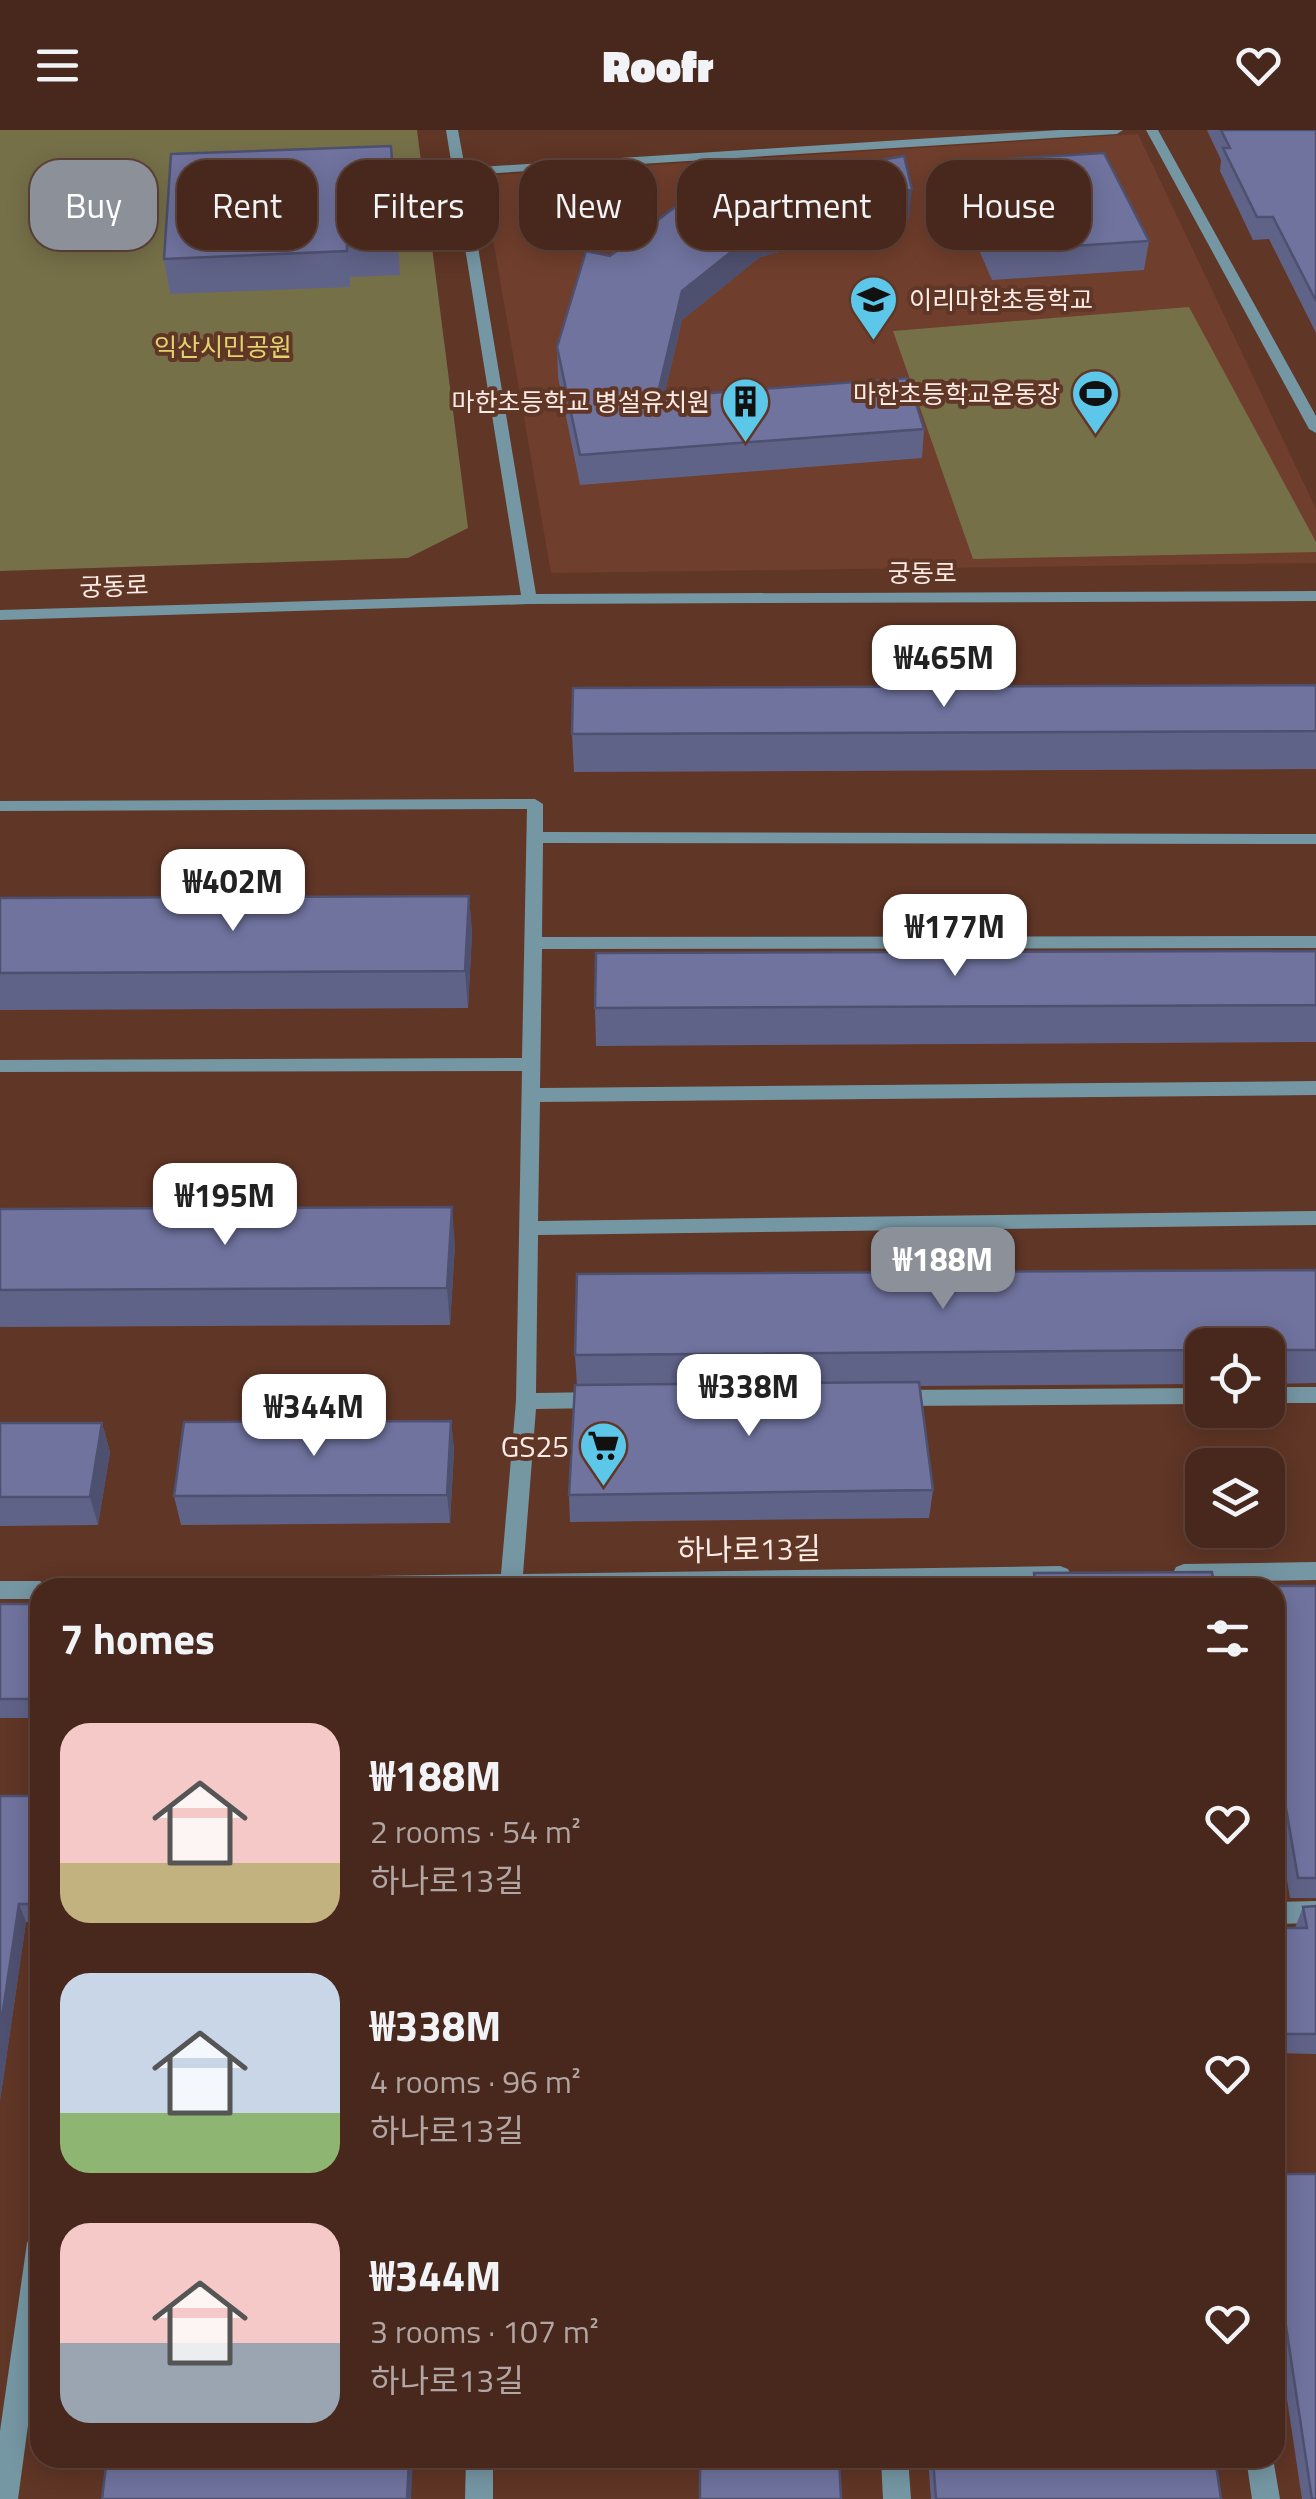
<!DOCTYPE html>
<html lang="en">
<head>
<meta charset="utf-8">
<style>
	:root { --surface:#48281c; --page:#4f3025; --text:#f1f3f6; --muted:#b1a6a3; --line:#60443b; --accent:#8c9099 }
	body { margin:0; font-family:"Titillium Web","Noto Sans KR",sans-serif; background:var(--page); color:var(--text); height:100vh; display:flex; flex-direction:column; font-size:38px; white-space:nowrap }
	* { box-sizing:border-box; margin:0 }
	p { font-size:32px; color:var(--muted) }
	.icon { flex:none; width:55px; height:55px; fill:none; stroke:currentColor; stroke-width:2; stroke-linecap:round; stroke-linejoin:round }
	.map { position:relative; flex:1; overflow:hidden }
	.sheet { position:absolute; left:30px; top:1448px; width:1255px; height:890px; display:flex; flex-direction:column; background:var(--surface); border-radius:30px; box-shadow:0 5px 25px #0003,0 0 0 2px var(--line) }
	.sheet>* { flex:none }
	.hud { position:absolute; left:30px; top:30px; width:1258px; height:90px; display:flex; gap:20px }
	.fabs { position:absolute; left:1185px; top:1198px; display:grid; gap:20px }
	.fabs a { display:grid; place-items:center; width:100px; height:100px; border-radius:20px; background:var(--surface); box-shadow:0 5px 25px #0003,0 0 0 2px var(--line); font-size:50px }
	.price { position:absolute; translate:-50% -85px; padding:0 22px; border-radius:20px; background:#fff; color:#222; font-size:32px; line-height:65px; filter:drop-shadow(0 2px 5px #0008) }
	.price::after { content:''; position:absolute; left:50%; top:60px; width:30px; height:22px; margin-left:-15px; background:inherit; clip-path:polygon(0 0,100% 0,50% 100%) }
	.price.selected { background:var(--accent); color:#fff }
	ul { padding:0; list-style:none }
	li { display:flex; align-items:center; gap:30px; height:250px; padding:0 30px }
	li span { display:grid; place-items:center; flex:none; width:280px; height:200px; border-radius:30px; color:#555 }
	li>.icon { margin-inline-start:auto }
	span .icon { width:120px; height:120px; fill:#fffc; stroke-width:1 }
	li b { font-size:42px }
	h2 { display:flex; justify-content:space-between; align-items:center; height:120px; padding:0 30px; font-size:42px }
	.pill { padding:0 35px; border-radius:30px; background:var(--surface); box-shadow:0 5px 25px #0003,0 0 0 2px var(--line); font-size:35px; line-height:90px }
	.pill.selected { background:var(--accent); color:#fff }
	header { display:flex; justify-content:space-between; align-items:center; height:130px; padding:0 30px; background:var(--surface); font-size:45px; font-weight:800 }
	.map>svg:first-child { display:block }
	.built { fill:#703e2c }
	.green { fill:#767049 }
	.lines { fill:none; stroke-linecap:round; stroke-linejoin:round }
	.minor { fill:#7597a3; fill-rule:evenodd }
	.wall { fill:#606388 }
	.shaded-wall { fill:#4e506f }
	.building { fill:#70739e; stroke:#4e506f; stroke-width:2.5 }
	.labels { text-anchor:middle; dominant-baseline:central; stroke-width:8; stroke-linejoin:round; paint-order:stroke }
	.far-poi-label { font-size:25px; fill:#fdece6; stroke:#603626; text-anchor:end }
	.far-park-label { font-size:25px; fill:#e2d36e; stroke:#603626 }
	.far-street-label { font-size:25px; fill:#fdece6; stroke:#603626 }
	.poi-label { font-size:30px; fill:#fdece6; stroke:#603626; text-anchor:end }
	.street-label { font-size:30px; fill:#fdece6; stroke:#603626 }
</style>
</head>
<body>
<header><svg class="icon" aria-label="menu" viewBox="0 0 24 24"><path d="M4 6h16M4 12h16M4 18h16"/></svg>Roofr<svg class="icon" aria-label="heart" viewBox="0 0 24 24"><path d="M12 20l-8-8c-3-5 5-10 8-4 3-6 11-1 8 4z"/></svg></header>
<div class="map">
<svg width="1316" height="2369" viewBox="0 0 1316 2369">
	<rect width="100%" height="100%" fill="#603626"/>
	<path class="built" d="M1138 4 1316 379V433L551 443 482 46Z"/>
	<path class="green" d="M0 0H417L468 398 408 428 0 441Z
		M1189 177 1316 412V422L973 429 893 201Z"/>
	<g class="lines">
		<path class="minor" d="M446 0H458L465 38 1059 0H1123L1117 4 466 45 536 464 1316 461V471L529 474 0 490V480L521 465Z
			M1146 0H1158L1316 286V303L1309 299Z
			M535 669 543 674V702L1316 704V714L543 713 542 807 1316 806V818L542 819 540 958 1316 951V965L540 972 538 1091 1316 1081V1095L538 1105 536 1263 601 1262 608 1264 611 1270 608 1276 601 1278 536 1279 523 1444 1060 1436 1068 1439 1071 1445 1068 1451 825 1458H171L174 1452 182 1449 501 1444 516 1271 522 941 0 942V930L522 928 527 679 0 681V671Z
			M1268 1257H1316V1273H1268Z
			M1202 1258V1274L895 1276 888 1274 885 1268 888 1262 895 1260Z
			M1316 1432V1450L1184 1452 1176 1449 1173 1443 1176 1437 1184 1434Z
			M0 1451H40L50 1458H40V1469H0Z
			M1316 1771V1793L1275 1794V1772Z
			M40 2100V2207L18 2369H0V2301L27 2113 31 2104Z
			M466 2328H493V2369H465Z
			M881 2328H908L911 2369H883Z
			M1246 2328H1273L1280 2369H1252Z"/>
	</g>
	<path class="wall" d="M1207 0H1316V203L1269 109 1253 110 1220 41 1221 30Z
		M391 16 400 145 350 147V157L170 164 164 129Z
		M956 32 1149 111 1144 140 992 150 953 60Z
		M742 53 909 88 760 127 682 190 664 266 924 299 922 328 580 355 558 247 557 217 610 126Z
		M1316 555V639L574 642 572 604Z
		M469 766 472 804 468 878 0 880V768Z
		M1316 821V912L596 916 595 878Z
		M0 1079 455 1114 450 1195 0 1197Z
		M1316 1140V1253L1268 1254V1215H1202V1254L919 1256 933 1360 929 1388 570 1392 569 1365 577 1255 575 1225Z
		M451 1291 454 1320 450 1393 181 1395 174 1366Z
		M0 1293H102L110 1322 98 1395 0 1396Z
		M1034 1443 1214 1456H1316V1768H1290L1275 1680V1458H1031Z
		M0 1474H40V1588H0Z
		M0 1666H40V1792H26L0 1971Z
		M1316 1776V1924L1275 1923V1798H1295L1303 1777Z
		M1275 2044 1316 2369H1302L1275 2189Z
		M928 2328H1215L1221 2369H931Z"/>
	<path class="shaded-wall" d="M912 59 909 88 760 127 682 190 657 296V267L682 161 761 98Z
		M469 766 472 804 468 878 465 841Z
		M452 1077 455 1114 450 1195 447 1158Z
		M451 1291 454 1320 450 1393 447 1365Z
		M102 1293 110 1322 98 1395 90 1367Z
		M19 1774 26 1792 0 1971V1900Z
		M409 2328H413L411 2369H407Z"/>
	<path class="building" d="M1221 0H1316V171L1273 87H1257L1223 18H1230Z
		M391 16 397 109 347 112V121L164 129 171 24Z
		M1104 23 1149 111 995 121 956 32Z
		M904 26 912 59 761 98 682 161 657 267 908 248 924 299 580 325 557 217 586 121 610 126 720 43 742 53Z
		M1316 555V601L572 604 573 558Z
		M469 766 465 841 0 843V768Z
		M1316 821V875L595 878 596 823Z
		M452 1077 447 1158 0 1160V1079Z
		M1316 1140V1220H1268V1215H1202V1220L575 1225 577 1144Z
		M919 1252 933 1360 569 1365 575 1255Z
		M451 1291 447 1365 174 1366 184 1292Z
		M0 1293H102L90 1367H0Z
		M1212 1442 1214 1456H1316V1748H1298L1275 1615V1458H1036L1034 1443Z
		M0 1474H40V1569H0Z
		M0 1666H40V1774H19L0 1900Z
		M1316 1776V1904H1275V1798H1307L1303 1777Z
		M1275 2044H1316V2369H1312L1275 2123Z
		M107 2328H409L407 2369H102Z
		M700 2328H839L841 2369H700Z
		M933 2328H1215L1221 2369H936Z"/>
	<defs>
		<symbol id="school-pin" viewBox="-11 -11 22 30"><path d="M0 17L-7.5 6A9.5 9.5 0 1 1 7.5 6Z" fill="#5cc7e8" stroke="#603626"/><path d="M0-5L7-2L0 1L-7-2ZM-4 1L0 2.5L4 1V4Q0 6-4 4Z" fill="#111"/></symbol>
		<symbol id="stadium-pin" viewBox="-11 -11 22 30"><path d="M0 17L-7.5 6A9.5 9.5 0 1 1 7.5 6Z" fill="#5cc7e8" stroke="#603626"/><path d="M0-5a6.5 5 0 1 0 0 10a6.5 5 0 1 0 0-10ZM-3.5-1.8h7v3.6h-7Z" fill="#111"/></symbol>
		<symbol id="building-pin" viewBox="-11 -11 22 30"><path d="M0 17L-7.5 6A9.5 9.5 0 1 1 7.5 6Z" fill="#5cc7e8" stroke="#603626"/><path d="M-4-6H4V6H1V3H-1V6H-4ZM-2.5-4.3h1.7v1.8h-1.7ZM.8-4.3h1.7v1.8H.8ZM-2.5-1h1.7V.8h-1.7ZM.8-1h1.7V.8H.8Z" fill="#111"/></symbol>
		<symbol id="supermarket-pin" viewBox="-11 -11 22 30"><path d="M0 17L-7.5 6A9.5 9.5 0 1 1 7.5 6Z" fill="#5cc7e8" stroke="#603626"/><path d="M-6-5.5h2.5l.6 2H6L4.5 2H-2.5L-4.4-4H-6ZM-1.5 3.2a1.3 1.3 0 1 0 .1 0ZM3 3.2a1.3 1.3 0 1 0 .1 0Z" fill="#111"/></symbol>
	</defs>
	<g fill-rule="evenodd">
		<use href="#school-pin" x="846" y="142" width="55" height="75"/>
		<use href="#stadium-pin" x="1068" y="236" width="55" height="75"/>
		<use href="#building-pin" x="718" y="244" width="55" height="75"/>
		<use href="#supermarket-pin" x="576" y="1288" width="55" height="75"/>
	</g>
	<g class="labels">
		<g class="far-poi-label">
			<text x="909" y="170" text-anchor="start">이리마한초등학교</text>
			<text x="1060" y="264">마한초등학교운동장</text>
			<text x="710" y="272">마한초등학교 병설유치원</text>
		</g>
		<g class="far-park-label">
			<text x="223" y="217">익산시민공원</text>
		</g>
		<g class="far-street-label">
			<text x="922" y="443">궁동로</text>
			<text transform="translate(114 456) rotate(-2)">궁동로</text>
		</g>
		<g class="poi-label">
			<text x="569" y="1316">GS25</text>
		</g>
		<g class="street-label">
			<text transform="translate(749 1419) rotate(-1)">하나로13길</text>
		</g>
	</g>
</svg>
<div class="fabs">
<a><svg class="icon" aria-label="locate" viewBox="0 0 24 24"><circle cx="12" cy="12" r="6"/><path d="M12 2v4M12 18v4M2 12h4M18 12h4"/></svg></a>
<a><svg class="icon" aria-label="layers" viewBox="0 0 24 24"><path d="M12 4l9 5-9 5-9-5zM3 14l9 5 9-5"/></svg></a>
</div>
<b class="price" style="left:944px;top:580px">₩465M</b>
<b class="price" style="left:233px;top:804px">₩402M</b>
<b class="price" style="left:955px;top:849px">₩177M</b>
<b class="price" style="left:225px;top:1118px">₩195M</b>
<b class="price selected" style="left:943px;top:1182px">₩188M</b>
<b class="price" style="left:749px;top:1309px">₩338M</b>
<b class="price" style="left:314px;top:1329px">₩344M</b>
<div class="hud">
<a class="pill selected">Buy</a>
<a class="pill">Rent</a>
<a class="pill">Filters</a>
<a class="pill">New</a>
<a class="pill">Apartment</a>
<a class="pill">House</a>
</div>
<section class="sheet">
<h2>7 homes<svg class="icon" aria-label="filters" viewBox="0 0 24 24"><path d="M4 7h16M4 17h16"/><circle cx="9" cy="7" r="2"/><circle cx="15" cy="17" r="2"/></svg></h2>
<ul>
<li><span style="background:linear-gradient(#f6c9c9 70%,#c2b280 0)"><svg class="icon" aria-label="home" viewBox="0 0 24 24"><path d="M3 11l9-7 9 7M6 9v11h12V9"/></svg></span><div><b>₩188M</b><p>2 rooms · 54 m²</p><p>하나로13길</p></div><svg class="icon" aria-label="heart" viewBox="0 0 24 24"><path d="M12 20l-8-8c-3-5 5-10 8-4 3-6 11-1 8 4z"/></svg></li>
<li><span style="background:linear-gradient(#c9d6e8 70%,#8fb573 0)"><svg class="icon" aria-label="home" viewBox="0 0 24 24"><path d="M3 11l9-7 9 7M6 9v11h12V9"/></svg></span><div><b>₩338M</b><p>4 rooms · 96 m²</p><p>하나로13길</p></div><svg class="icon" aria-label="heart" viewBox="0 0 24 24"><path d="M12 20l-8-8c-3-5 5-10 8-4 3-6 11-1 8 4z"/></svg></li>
<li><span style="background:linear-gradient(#f6c9c9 60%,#9aa5b1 0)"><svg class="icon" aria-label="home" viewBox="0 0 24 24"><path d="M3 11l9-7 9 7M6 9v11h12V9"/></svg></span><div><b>₩344M</b><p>3 rooms · 107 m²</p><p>하나로13길</p></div><svg class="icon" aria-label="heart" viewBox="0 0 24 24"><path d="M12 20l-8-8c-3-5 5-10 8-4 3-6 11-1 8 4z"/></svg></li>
</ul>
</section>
</div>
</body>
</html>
